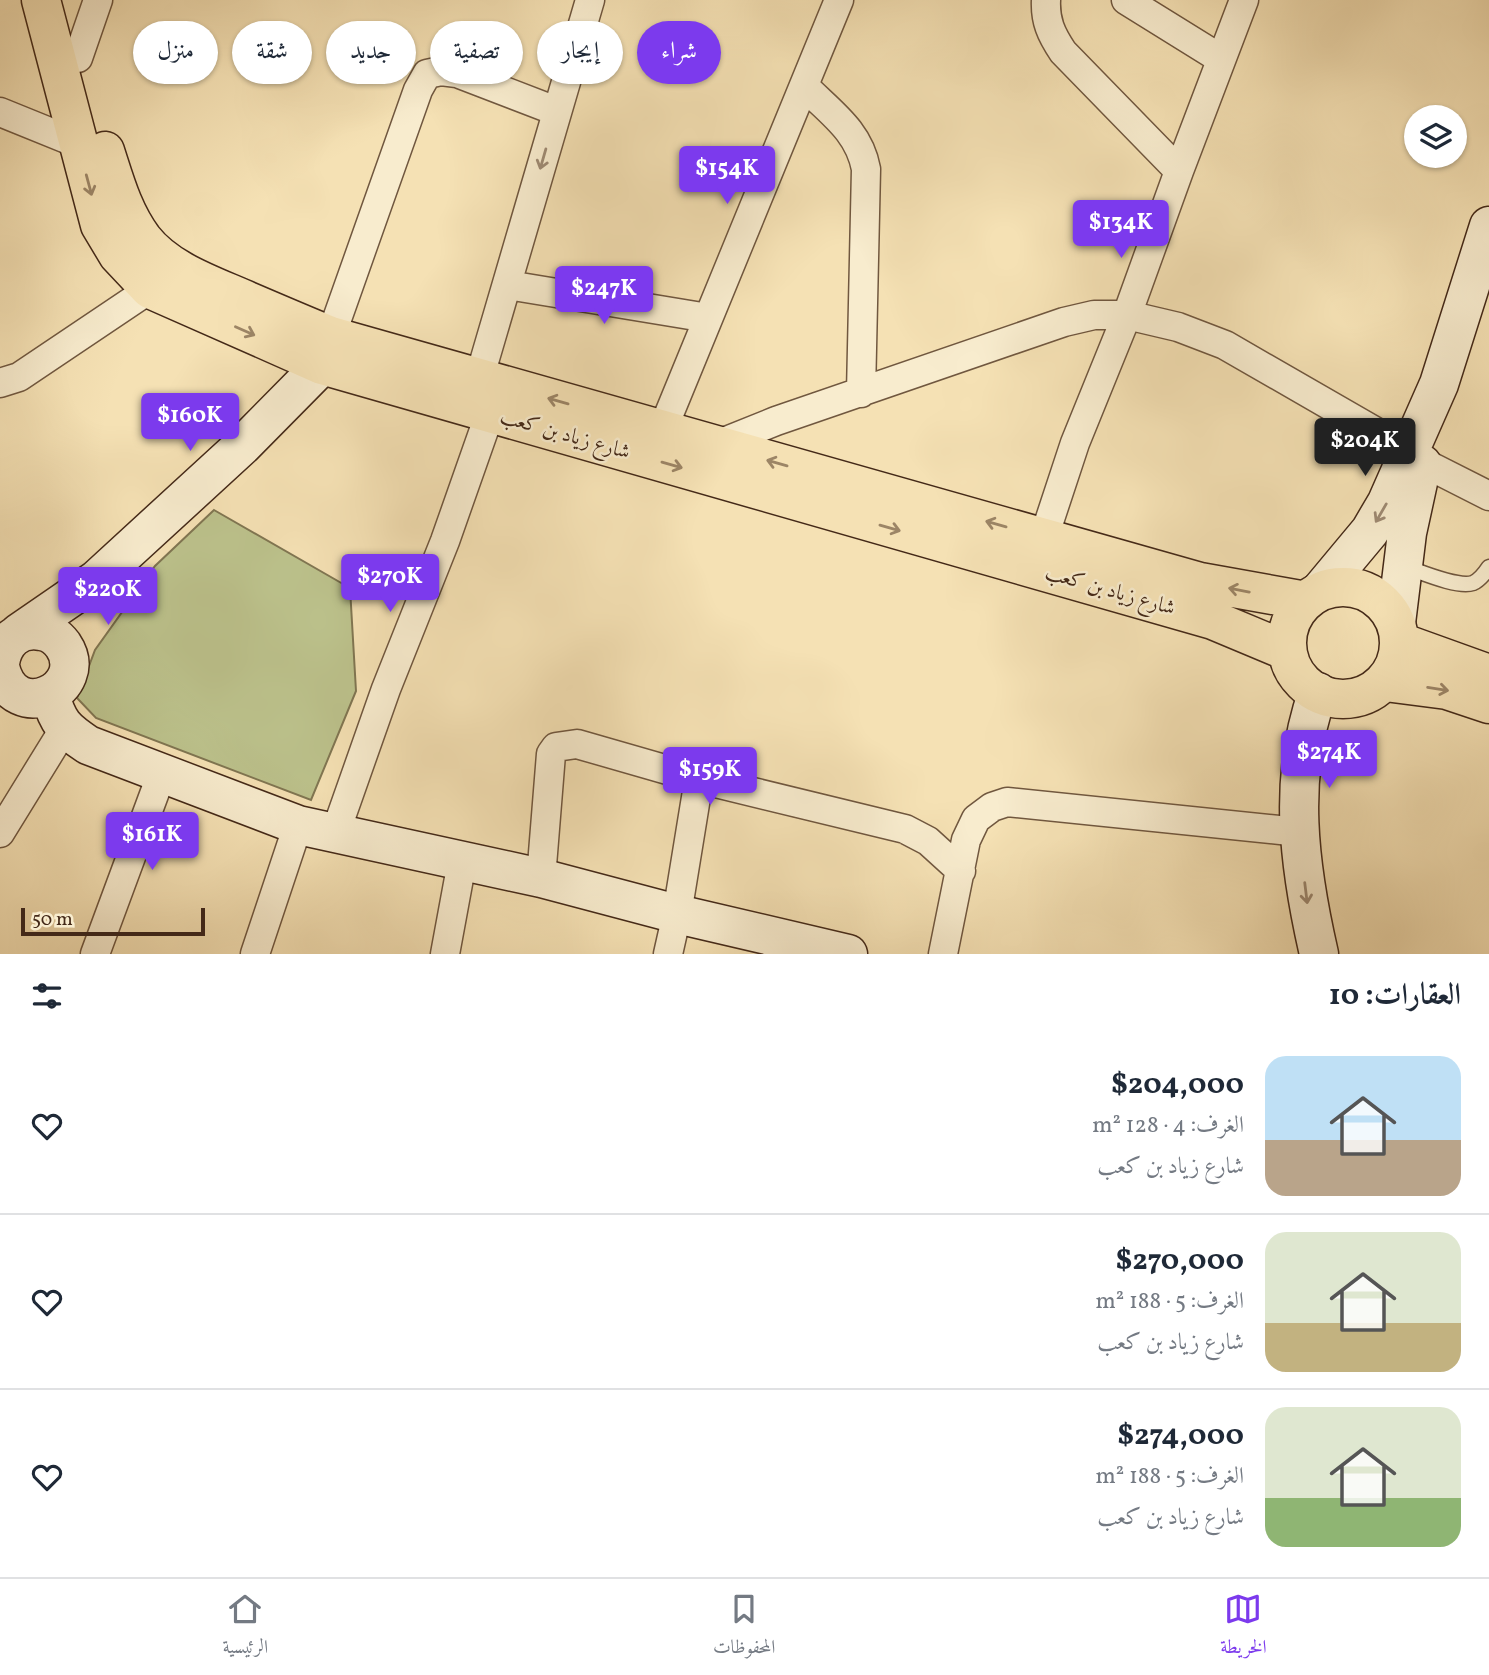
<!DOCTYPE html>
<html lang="ar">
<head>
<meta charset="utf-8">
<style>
	:root { --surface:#fff; --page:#f2f2f3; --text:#1f2937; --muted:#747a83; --line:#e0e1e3; --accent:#7c3aed }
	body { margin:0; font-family:Vollkorn,Amiri,serif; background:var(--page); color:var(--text); direction:rtl; height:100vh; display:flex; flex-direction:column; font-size:26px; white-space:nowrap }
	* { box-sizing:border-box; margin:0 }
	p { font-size:23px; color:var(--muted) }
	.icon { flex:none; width:38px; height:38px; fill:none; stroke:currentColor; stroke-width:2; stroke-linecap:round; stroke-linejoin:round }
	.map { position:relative; height:954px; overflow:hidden; direction:ltr }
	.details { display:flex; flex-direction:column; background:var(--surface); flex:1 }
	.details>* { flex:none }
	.banner { position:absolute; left:21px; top:21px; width:700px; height:63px; direction:rtl; display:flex; gap:14px }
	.controls { position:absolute; left:1404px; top:105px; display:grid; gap:14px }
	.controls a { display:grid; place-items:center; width:63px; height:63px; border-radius:50%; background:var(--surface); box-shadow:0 2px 5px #0004; font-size:35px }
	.scale { position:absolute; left:21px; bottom:18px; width:184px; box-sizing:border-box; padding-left:7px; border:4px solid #442918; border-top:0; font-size:19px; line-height:24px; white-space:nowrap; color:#442918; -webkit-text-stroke:5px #f8ecce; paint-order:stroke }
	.price { position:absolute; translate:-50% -60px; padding:0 16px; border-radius:7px; background:var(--accent); color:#fff; font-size:23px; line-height:46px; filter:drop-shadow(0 2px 4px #0008) }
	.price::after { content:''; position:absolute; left:50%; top:42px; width:21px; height:16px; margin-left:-10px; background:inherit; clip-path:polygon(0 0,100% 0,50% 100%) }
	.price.active { background:#222; color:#fff }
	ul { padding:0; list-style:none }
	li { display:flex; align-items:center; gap:21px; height:175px; padding:0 28px }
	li+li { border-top:2px solid var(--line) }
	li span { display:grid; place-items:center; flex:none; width:196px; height:140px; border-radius:21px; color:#555 }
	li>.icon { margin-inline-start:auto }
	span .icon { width:84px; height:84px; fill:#fffc; stroke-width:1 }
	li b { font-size:30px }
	h2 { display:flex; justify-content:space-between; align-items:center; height:84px; padding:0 28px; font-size:30px }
	.pill { padding:0 24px; border-radius:32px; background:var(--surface); box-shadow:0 2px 5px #0004; font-size:24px; line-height:63px }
	.pill.active { background:var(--accent); color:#fff }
	.tabs { display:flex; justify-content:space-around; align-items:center; height:98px; border-top:2px solid var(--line); background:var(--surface); font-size:19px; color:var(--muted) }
	.tabs a { display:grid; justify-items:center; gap:4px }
	.tabs .active { color:var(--accent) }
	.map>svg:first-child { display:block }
	.green { fill:#bcc28c; stroke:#807652; stroke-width:2 }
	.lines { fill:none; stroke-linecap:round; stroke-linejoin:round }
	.lane-casing { stroke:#70573f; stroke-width:17 }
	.street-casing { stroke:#70573f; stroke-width:31 }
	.secondary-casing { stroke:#442918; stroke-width:41 }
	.highway-casing { stroke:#442918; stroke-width:41 }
	.lane { stroke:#f8ecce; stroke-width:14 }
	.street { stroke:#f8ecce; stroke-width:28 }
	.secondary { stroke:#f8ecce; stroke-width:38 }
	.highway { stroke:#f5e1b4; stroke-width:38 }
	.oneway { stroke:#9e8a73 }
	.oneway2 { stroke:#9c8566 }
	.labels { text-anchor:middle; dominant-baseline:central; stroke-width:5; stroke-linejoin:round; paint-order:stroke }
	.street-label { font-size:21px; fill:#442918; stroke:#f8ecce }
</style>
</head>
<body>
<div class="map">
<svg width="1489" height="954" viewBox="0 0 1489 954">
	<rect width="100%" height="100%" fill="#f5e1b4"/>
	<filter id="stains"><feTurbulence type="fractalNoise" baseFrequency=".00286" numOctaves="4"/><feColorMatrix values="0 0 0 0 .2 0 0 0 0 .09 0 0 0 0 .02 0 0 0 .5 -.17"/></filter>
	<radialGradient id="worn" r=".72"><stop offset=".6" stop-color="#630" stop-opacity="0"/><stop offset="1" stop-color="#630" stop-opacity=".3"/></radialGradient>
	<path class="green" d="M214 510 350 588 356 691 311 800 96 718 77 698 95 650 155 566Z"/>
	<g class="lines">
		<defs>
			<path id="lane" d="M1406 567C1421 572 1457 588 1473 583 1480 580 1485 573 1489 567"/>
			<path id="street" d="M1046 0C1045 21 1051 34 1063 52L1179 171
				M1126 0 1221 59
				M78 58 98 0
				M804 86C831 113 859 131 866 169L861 393
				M0 112 79 144
				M508 285 708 318
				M331 336 418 90 427 74 441 71 457 73 556 111
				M479 379 590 0
				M0 383 19 377 150 289
				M662 431 839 0
				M714 446 776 421 1064 322 1094 315H1127L1178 327 1225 345 1409 451
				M1422 462 1489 496
				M1044 537 1075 443 1127 315 1179 171 1244 0
				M336 831 386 689 445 541 490 413
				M0 833 64 729
				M541 878 551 754 556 747 577 744 699 779 905 829 928 841 961 871
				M95 954 162 773
				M255 954 298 825
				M445 954 462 862
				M668 954 677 914 699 779
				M943 954 966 840 976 819 992 807 1007 802 1299 832"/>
			<path id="secondary" d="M1320 591 1370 531 1387 502 1439 384 1489 226
				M1396 623 1407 533 1422 464
				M19 633 96 580 242 446 322 365
				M0 663C3 642 18 627 41 631 50 632 57 637 63 645 92 688 14 728 0 667
				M1318 692C1287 778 1299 867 1319 954
				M50 695C58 723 64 729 88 745L298 825 541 878 677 914 848 954"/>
			<path id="highway" d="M41 0 100 225 118 255 150 289 322 365 1213 620 1287 651
				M105 151C115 182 123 212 143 239 168 271 212 285 248 301 276 313 304 325 331 336L1200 582 1306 601
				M1287 643a56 56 0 1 1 112 0a56 56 0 1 1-112 0Z
				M1400 642 1489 674
				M1385 682 1447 690 1489 704"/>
		</defs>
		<use href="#lane" class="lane-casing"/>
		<use href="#street" class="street-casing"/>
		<use href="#secondary" class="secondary-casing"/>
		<use href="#highway" class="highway-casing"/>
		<use href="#lane" class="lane"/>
		<use href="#street" class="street"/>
		<use href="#secondary" class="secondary"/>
		<use href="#highway" class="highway"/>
	</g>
	<defs><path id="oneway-shaft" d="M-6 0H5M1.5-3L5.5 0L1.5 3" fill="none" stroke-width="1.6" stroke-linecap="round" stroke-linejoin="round" transform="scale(1.75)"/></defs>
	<g class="oneway">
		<use href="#oneway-shaft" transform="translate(543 159) rotate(106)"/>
		<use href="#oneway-shaft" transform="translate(1381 513) rotate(120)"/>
		<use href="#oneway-shaft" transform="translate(1306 893) rotate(83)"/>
	</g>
	<g class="oneway2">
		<use href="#oneway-shaft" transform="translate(89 185) rotate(75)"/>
		<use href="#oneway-shaft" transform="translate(245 331) rotate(24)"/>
		<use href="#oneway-shaft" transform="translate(558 401) rotate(-164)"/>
		<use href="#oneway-shaft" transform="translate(777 463) rotate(-164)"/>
		<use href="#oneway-shaft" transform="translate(672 465) rotate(16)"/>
		<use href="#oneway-shaft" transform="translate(996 524) rotate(-164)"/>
		<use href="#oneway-shaft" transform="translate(890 528) rotate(16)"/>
		<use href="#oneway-shaft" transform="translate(1239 590) rotate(-169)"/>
		<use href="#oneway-shaft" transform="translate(1438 689) rotate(9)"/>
	</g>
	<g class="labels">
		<g class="street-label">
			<text transform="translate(565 435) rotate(16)">شارع زياد بن كعب</text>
			<text transform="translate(1110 591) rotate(16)">شارع زياد بن كعب</text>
		</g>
	</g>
	<rect width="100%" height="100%" filter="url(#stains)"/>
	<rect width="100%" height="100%" fill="url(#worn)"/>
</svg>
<div class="controls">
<a><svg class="icon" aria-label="layers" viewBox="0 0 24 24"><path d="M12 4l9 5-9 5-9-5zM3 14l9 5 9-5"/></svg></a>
</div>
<div class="scale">50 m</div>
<b class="price" style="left:727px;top:206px">$154K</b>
<b class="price" style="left:1121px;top:260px">$134K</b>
<b class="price" style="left:604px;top:326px">$247K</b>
<b class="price" style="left:190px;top:453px">$160K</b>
<b class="price active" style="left:1365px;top:478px">$204K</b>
<b class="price" style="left:390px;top:614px">$270K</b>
<b class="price" style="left:108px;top:627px">$220K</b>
<b class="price" style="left:1329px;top:790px">$274K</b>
<b class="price" style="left:710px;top:807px">$159K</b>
<b class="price" style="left:152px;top:872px">$161K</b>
<div class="banner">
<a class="pill active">شراء</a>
<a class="pill">إيجار</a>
<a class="pill">تصفية</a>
<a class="pill">جديد</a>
<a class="pill">شقة</a>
<a class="pill">منزل</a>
</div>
</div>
<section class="details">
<h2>العقارات: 10<svg class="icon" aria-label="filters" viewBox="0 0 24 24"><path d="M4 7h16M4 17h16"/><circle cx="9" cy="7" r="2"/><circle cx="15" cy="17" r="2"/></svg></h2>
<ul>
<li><span style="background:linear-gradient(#bfe0f5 60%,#b9a48a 0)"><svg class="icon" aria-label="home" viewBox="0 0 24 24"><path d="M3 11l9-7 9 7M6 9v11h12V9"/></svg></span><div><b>$204,000</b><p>الغرف: 4 · 128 m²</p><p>شارع زياد بن كعب</p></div><svg class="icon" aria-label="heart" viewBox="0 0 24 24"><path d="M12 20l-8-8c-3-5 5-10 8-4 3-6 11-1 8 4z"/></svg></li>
<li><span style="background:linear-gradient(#dfe7d0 65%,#c2b280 0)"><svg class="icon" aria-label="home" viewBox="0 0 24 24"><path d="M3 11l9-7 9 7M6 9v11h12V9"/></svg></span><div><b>$270,000</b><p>الغرف: 5 · 188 m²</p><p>شارع زياد بن كعب</p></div><svg class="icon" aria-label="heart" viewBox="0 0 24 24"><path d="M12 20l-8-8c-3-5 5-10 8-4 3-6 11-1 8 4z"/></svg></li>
<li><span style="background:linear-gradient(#dfe7d0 65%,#8fb573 0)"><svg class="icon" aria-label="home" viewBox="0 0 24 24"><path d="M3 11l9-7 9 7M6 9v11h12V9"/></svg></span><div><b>$274,000</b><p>الغرف: 5 · 188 m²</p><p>شارع زياد بن كعب</p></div><svg class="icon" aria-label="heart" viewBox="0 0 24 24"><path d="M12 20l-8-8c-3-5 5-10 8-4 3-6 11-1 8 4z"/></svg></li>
</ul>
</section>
<nav class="tabs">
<a class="active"><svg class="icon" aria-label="map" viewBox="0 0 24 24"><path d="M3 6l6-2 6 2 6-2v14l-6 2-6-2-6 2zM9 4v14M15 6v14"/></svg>الخريطة</a>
<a><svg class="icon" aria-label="saved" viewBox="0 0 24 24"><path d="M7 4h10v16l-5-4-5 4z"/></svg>المحفوظات</a>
<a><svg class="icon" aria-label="home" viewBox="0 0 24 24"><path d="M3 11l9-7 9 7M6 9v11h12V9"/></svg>الرئيسية</a>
</nav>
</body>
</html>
